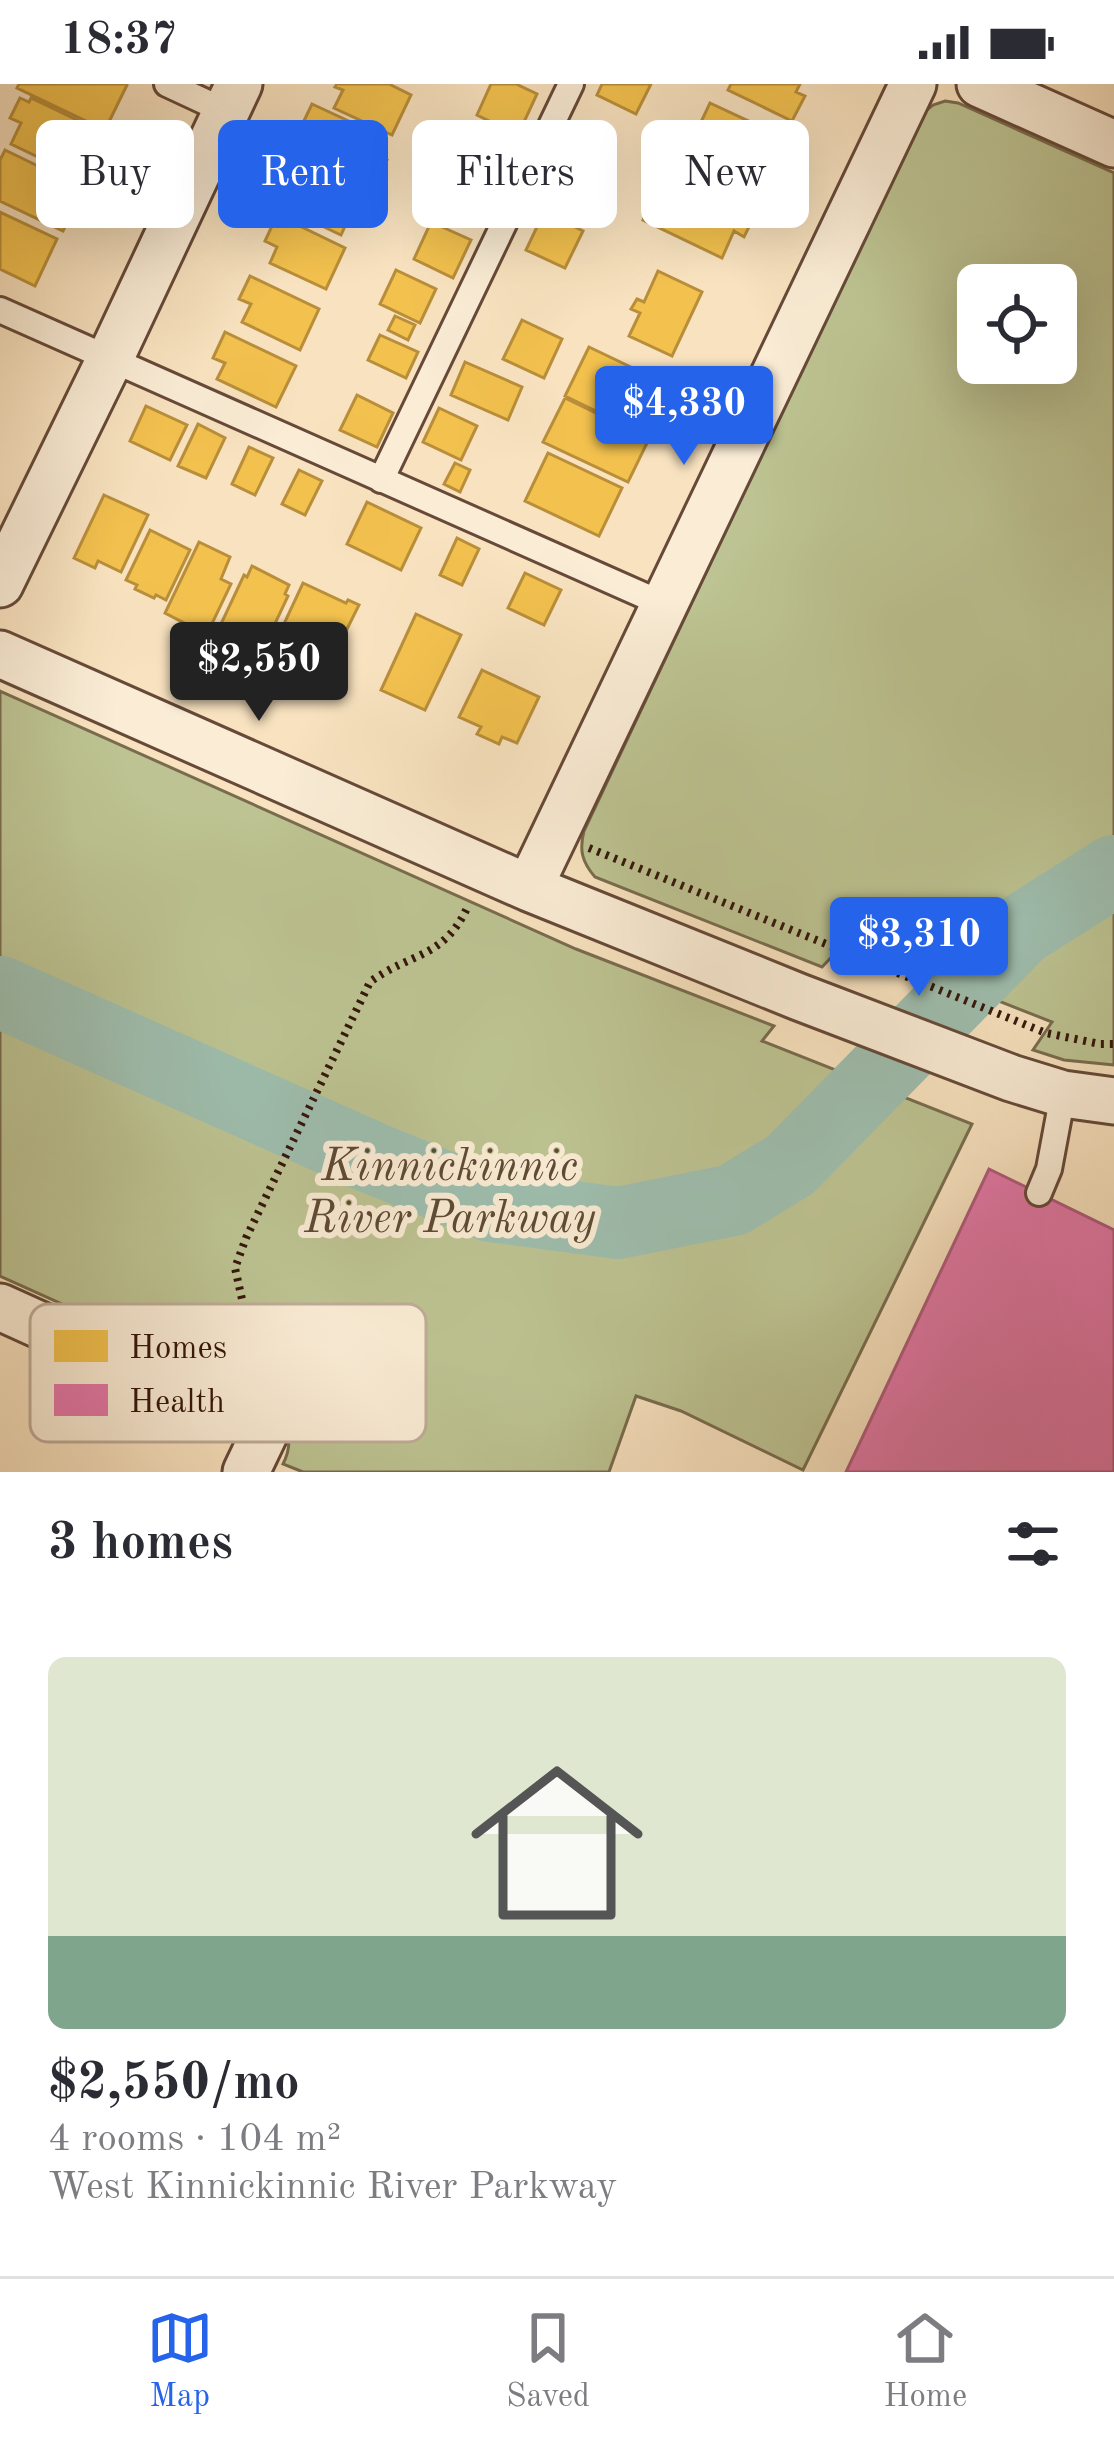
<!DOCTYPE html>
<html lang="en">
<head>
<meta charset="utf-8">
<style>
	:root { --surface:#fff; --page:#f2f2f3; --text:#2b2b33; --muted:#7c7c81; --line:#e1e1e2; --accent:#2563eb }
	body { margin:0; font-family:"Old Standard TT",serif; background:var(--page); color:var(--text); height:100vh; display:flex; flex-direction:column; font-size:45px; white-space:nowrap }
	* { box-sizing:border-box; margin:0 }
	p { font-size:39px; color:var(--muted) }
	.icon { flex:none; width:66px; height:66px; fill:none; stroke:currentColor; stroke-width:2; stroke-linecap:round; stroke-linejoin:round }
	.map { position:relative; height:1388px; overflow:hidden }
	.details { display:flex; flex-direction:column; background:var(--surface); flex:1 }
	.details>* { flex:none }
	.hud { position:absolute; left:36px; top:36px; width:1044px; height:108px; display:flex; gap:24px }
	.buttons { position:absolute; left:957px; top:180px; display:grid; gap:24px }
	.buttons a { display:grid; place-items:center; width:120px; height:120px; border-radius:18px; background:var(--surface); box-shadow:0 12px 48px #0002; font-size:60px }
	.price { position:absolute; translate:-50% -102px; padding:0 27px; border-radius:12px; background:var(--accent); color:#fff; font-size:39px; line-height:78px; filter:drop-shadow(0 3px 6px #0008) }
	.price::after { content:''; position:absolute; left:50%; top:72px; width:36px; height:27px; margin-left:-18px; background:inherit; clip-path:polygon(0 0,100% 0,50% 100%) }
	.price.on { background:#222; color:#fff }
	ul { padding:0; list-style:none }
	li { display:grid; align-content:center; gap:24px; height:636px; padding:0 48px }
	li+li { border-top:3px solid var(--line) }
	li span { display:grid; place-items:center; height:372px; border-radius:18px; color:#555 }
	li>.icon { margin-inline-start:auto }
	span .icon { width:216px; height:216px; fill:#fffc; stroke-width:1 }
	li b { font-size:51px }
	h2 { display:flex; justify-content:space-between; align-items:center; height:144px; padding:0 48px; font-size:51px }
	.tag { padding:0 42px; border-radius:18px; background:var(--surface); box-shadow:0 12px 48px #0002; font-size:42px; line-height:108px }
	.tag.on { background:var(--accent); color:#fff }
	.status { display:flex; justify-content:space-between; align-items:center; height:84px; padding:0 60px; background:var(--surface); direction:ltr }
	.status svg { height:33px; fill:currentColor }
	.tab-bar { display:flex; justify-content:space-around; align-items:center; height:168px; border-top:3px solid var(--line); background:var(--surface); font-size:33px; color:var(--muted) }
	.tab-bar a { display:grid; justify-items:center; gap:6px }
	.tab-bar .on { color:var(--accent) }
	.map>svg:first-child { display:block }
	.green { fill:#bdc392; stroke:#796c4e; stroke-width:3; fill-rule:evenodd }
	.homes { fill:#f2c14e; stroke:#b98e3a; stroke-width:3 }
	.health { fill:#e377a8; stroke:#af5a79; stroke-width:3 }
	.lines { fill:none; stroke-linecap:round; stroke-linejoin:round }
	.river { stroke:#9ebeae; stroke-width:72 }
	.service-casing { stroke:#664938; stroke-width:30 }
	.minor-casing { stroke:#664938; stroke-width:51 }
	.path { stroke:#35160b; stroke-width:8; stroke-dasharray:3 6; stroke-linecap:butt }
	.service { stroke:#faecd5; stroke-width:24 }
	.minor { stroke:#faecd5; stroke-width:45 }
	.labels { text-anchor:middle; dominant-baseline:central; stroke-width:12; stroke-linejoin:round; paint-order:stroke }
	.park-label { font-size:45px; font-style:italic; fill:#5e4a34; stroke:#faecd5 }
	.key { fill:#faecd5; stroke:#bfac98; stroke-width:3 }
	.key-label { font-size:33px; fill:#35160b }
</style>
</head>
<body>
<div class="status"><b>18:37</b><svg viewBox="0 0 49 12"><path d="M0 12V9h3v3zM5 12V6h3v6zM10 12V3h3v9zM15 12V0h3v12zM26 1h20v11H26zM47 4h2v5h-2z"/></svg></div>
<div class="map">
<svg width="1114" height="1388" viewBox="0 0 1114 1388">
	<rect width="100%" height="100%" fill="#f8e2bf"/>
	<filter id="stains"><feTurbulence type="fractalNoise" baseFrequency=".00167" numOctaves="4"/><feColorMatrix values="0 0 0 0 .2 0 0 0 0 .09 0 0 0 0 .02 0 0 0 .5 -.17"/></filter>
	<radialGradient id="worn" r=".72"><stop offset=".6" stop-color="#630" stop-opacity="0"/><stop offset="1" stop-color="#630" stop-opacity=".3"/></radialGradient>
	<path class="green" d="M945 17 958 19 1114 89V981L1064 976 1033 966 1052 938 847 857 822 883 595 793C582 778 579 766 584 747L923 29 933 21ZM978 201H1056V279H978Z
		M0 607 576 865 774 942 762 957 972 1040 803 1386 681 1327 636 1312 609 1388H303L283 1380C297 1353 284 1332 266 1312L0 1192Z"/>
	<path class="homes" d="M19 0H126L127 1 105 46 17 4Z
		M337 0H389L411 11 392 51 334 24 343 6 335 3Z
		M491 0H516L537 10 518 51 477 31Z
		M602 0H651L636 30 597 11Z
		M731 0H800L796 8 805 12 792 37 728 6Z
		M20 14 29 18 31 14 100 47 98 50 108 55 90 98 11 60 21 39 10 34Z
		M710 19 787 55 783 65 793 69 777 102 752 89 750 94 725 82 726 78 690 61Z
		M312 20 383 53 376 70 387 76 376 101 363 95 361 99 290 66Z
		M477 47 514 64 497 98 461 80Z
		M575 51 612 68 594 106 557 88Z
		M5 66 75 100 67 117 76 121 63 147 0 117V76Z
		M297 78 360 109 341 151 276 120Z
		M447 83 492 104 476 139 430 118Z
		M665 90 754 133 744 153 734 147 722 174 643 136Z
		M0 128 57 155 35 202 0 185Z
		M544 128 583 147 565 184 526 166Z
		M277 131 345 164 326 205 270 179 277 163 265 157Z
		M431 138 471 156 453 194 414 175Z
		M396 186 436 205 420 239 380 220Z
		M658 187 702 208 672 272 629 252 640 229 631 225 637 215 644 218Z
		M250 192 319 225 300 266 242 238 251 220 239 215Z
		M395 232 415 241 408 256 388 246Z
		M522 236 562 255 544 294 503 275Z
		M225 248 296 282 276 323 217 295 225 279 213 274Z
		M380 251 418 268 406 294 368 276Z
		M589 263 662 298 654 316 671 325 656 356 565 312Z
		M465 278 522 303 508 336 451 311Z
		M357 311 393 329 377 363 340 346Z
		M565 314 649 355 628 398 543 358Z
		M146 322 187 341 170 376 130 357Z
		M439 324 477 342 461 376 423 358Z
		M198 340 225 354 206 394 178 382Z
		M249 363 273 374 255 411 232 400Z
		M548 369 622 404 599 452 525 417Z
		M455 379 470 386 460 408 444 400Z
		M299 386 322 397 305 431 282 420Z
		M104 411 148 431 121 488 98 477 95 484 74 474Z
		M367 418 421 444 401 486 347 460Z
		M150 446 190 466 166 516 156 511 154 514 135 505 137 501 126 496Z
		M457 454 479 465 462 501 440 491Z
		M199 458 230 473 221 495 231 500 208 548 197 542 196 545 165 529Z
		M252 482 289 501 285 510 288 512 264 563 260 561 256 571 218 552 222 543 220 542 244 491 247 493Z
		M525 489 561 506 544 541 508 524Z
		M303 499 346 519 348 516 359 521 343 553 334 549 320 577 276 557Z
		M416 530 461 551 425 626 381 606Z
		M482 586 539 613 517 659 502 653 499 660 477 650 481 643 459 633Z"/>
	<path class="health" d="M989 1085 1114 1146V1388H846Z"/>
	<g class="lines">
		<path class="river" d="M0 908 373 1074 491 1122 618 1139 733 1116 790 1081 1021 846 1114 787"/>
		<defs>
			<path id="service" d="M167 0 225 27
				M0 226 663 520
				M381 396 571 0
				M1039 1109 1049 1085 1063 1010"/>
			<path id="minor" d="M980 0 1114 60
				M0 500 109 277 239 0
				M0 570 529 804 799 913 1011 994 1063 1010 1114 1017
				M529 804 913 0
				M0 1223 267 1344 246 1388"/>
		</defs>
		<use href="#service" class="service-casing"/>
		<use href="#minor" class="minor-casing"/>
		<path class="path" d="M589 764 1046 949 1100 960H1114
			M242 1293 252 1260 235 1184 246 1154 370 898C411 868 444 875 468 822"/>
		<use href="#service" class="service"/>
		<use href="#minor" class="minor"/>
	</g>
	<g class="labels">
		<g class="park-label">
			<text x="450" y="1084">Kinnickinnic<tspan x="450" dy="52">River Parkway</tspan></text>
		</g>
	</g>
	<rect x="30" y="1220" width="396" height="138" rx="18" class="key"/>
	<rect x="54" y="1246" width="54" height="32" fill="#f2c14e"/>
	<rect x="54" y="1300" width="54" height="32" fill="#e377a8"/>
	<g class="key-label">
		<text x="129" y="1274">Homes</text>
		<text x="129" y="1328">Health</text>
	</g>
	<rect width="100%" height="100%" filter="url(#stains)"/>
	<rect width="100%" height="100%" fill="url(#worn)"/>
</svg>
<div class="buttons">
<a><svg class="icon" aria-label="locate" viewBox="0 0 24 24"><circle cx="12" cy="12" r="6"/><path d="M12 2v4M12 18v4M2 12h4M18 12h4"/></svg></a>
</div>
<b class="price" style="left:684px;top:384px">$4,330</b>
<b class="price on" style="left:259px;top:640px">$2,550</b>
<b class="price" style="left:919px;top:915px">$3,310</b>
<div class="hud">
<a class="tag">Buy</a>
<a class="tag on">Rent</a>
<a class="tag">Filters</a>
<a class="tag">New</a>
</div>
</div>
<section class="details">
<h2>3 homes<svg class="icon" aria-label="filters" viewBox="0 0 24 24"><path d="M4 7h16M4 17h16"/><circle cx="9" cy="7" r="2"/><circle cx="15" cy="17" r="2"/></svg></h2>
<ul>
<li><span style="background:linear-gradient(#dfe7d0 75%,#7fa58c 0)"><svg class="icon" aria-label="home" viewBox="0 0 24 24"><path d="M3 11l9-7 9 7M6 9v11h12V9"/></svg></span><div><b>$2,550/mo</b><p>4 rooms · 104 m²</p><p>West Kinnickinnic River Parkway</p></div></li>
</ul>
</section>
<nav class="tab-bar">
<a class="on"><svg class="icon" aria-label="map" viewBox="0 0 24 24"><path d="M3 6l6-2 6 2 6-2v14l-6 2-6-2-6 2zM9 4v14M15 6v14"/></svg>Map</a>
<a><svg class="icon" aria-label="saved" viewBox="0 0 24 24"><path d="M7 4h10v16l-5-4-5 4z"/></svg>Saved</a>
<a><svg class="icon" aria-label="home" viewBox="0 0 24 24"><path d="M3 11l9-7 9 7M6 9v11h12V9"/></svg>Home</a>
</nav>
</body>
</html>
